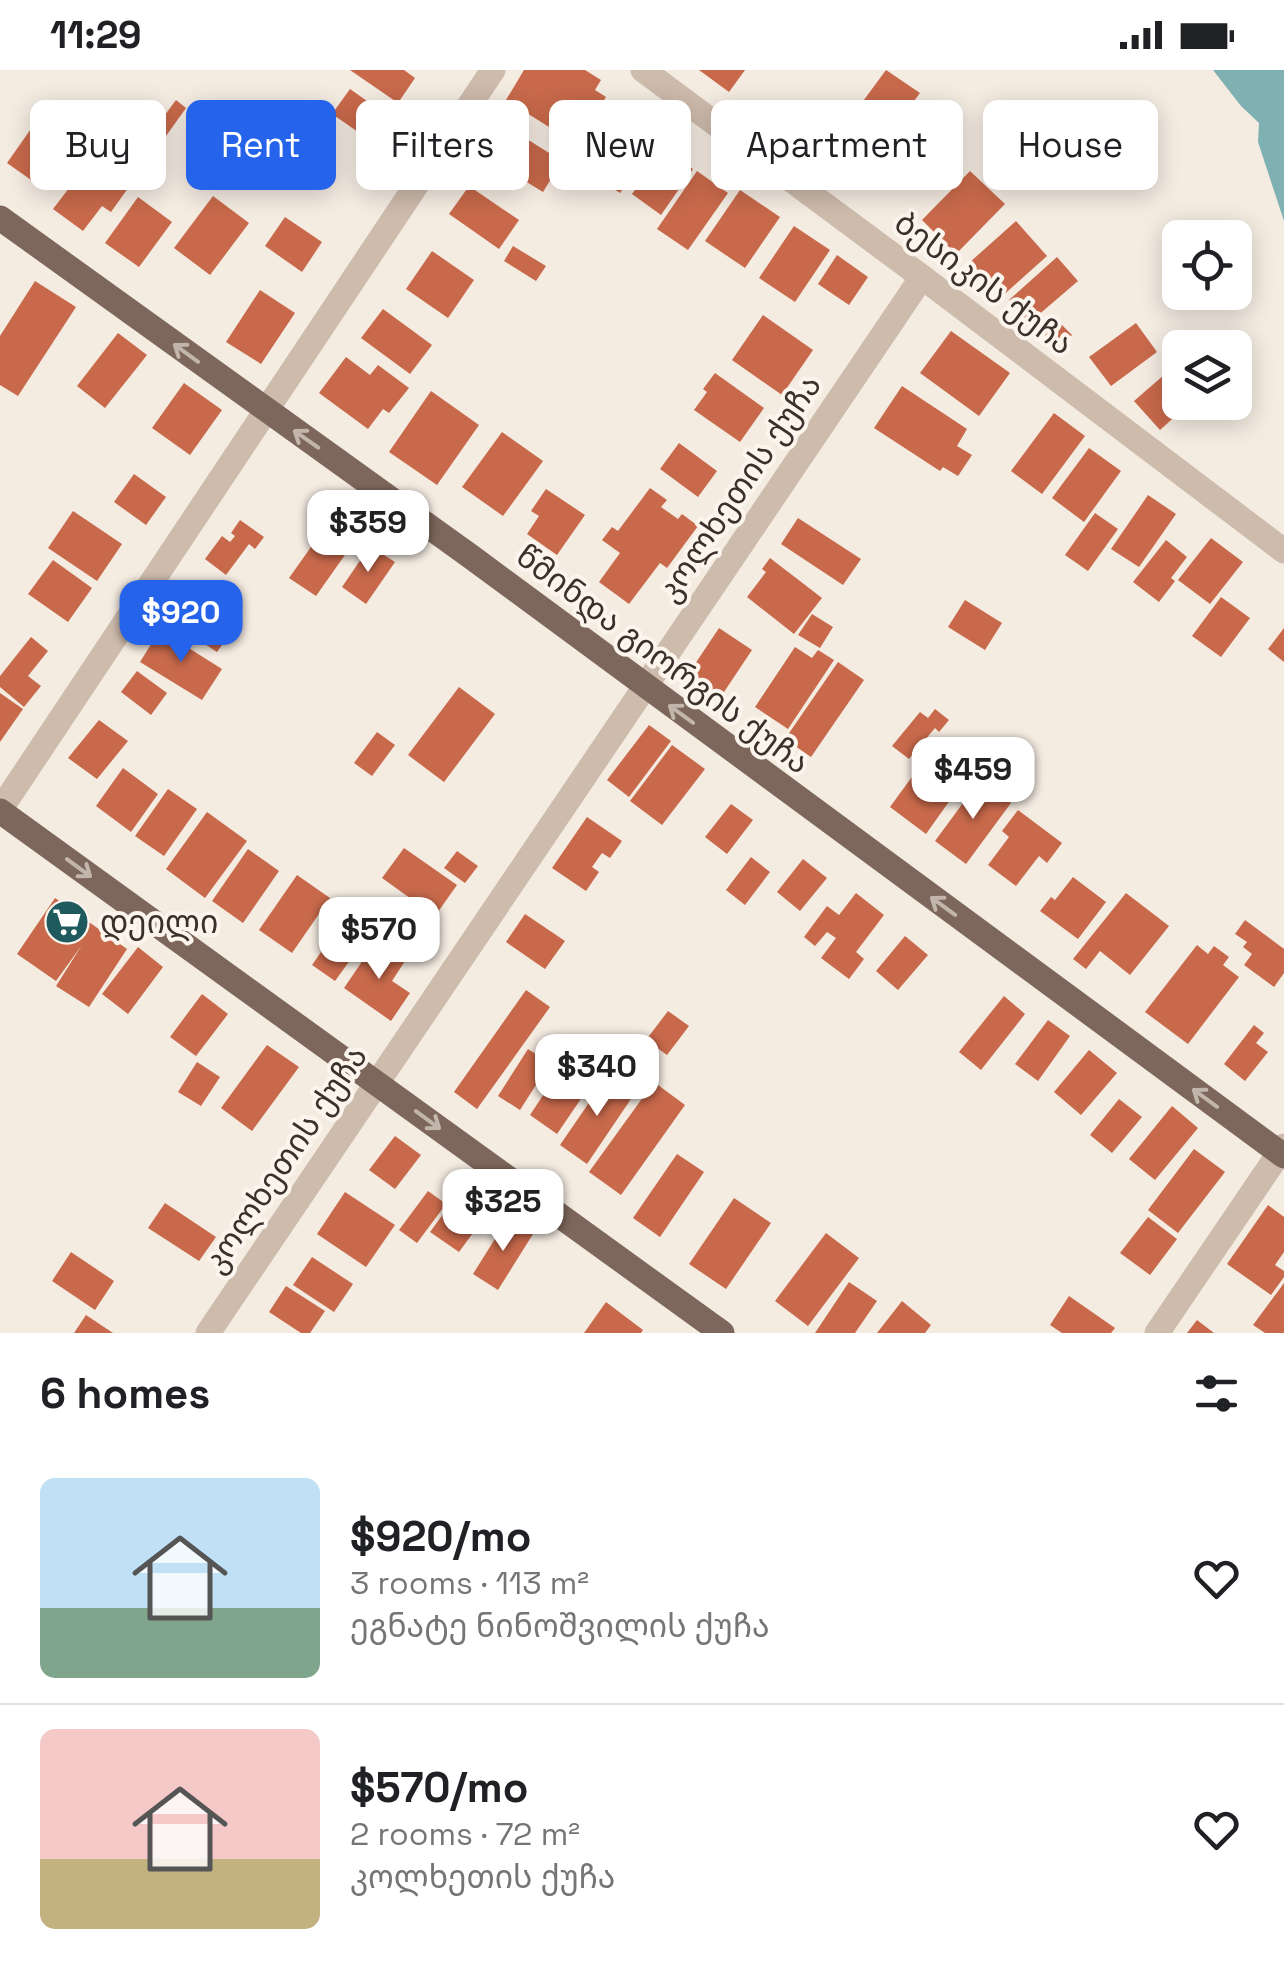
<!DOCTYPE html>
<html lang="en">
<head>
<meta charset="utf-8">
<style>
	:root { --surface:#fff; --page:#f2f2f2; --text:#202124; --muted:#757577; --line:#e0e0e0; --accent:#2563eb }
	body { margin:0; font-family:"Space Grotesk","Noto Sans Georgian",sans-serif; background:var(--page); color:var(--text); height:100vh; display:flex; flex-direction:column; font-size:38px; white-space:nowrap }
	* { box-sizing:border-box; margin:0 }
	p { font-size:32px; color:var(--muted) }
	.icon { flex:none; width:55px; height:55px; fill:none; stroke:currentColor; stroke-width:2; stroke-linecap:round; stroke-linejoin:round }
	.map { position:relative; height:1263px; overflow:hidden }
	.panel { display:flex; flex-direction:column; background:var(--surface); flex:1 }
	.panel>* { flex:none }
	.hud { position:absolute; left:30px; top:30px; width:1225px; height:90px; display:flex; gap:20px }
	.tools { position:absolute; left:1162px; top:150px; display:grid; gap:20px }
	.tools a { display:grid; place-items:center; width:90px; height:90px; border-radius:15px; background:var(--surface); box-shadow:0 5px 25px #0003; font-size:50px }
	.price { position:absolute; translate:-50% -85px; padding:0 22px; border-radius:20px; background:#fff; color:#222; font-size:32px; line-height:65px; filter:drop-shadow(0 2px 5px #0008) }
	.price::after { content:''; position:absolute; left:50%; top:60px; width:30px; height:22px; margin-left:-15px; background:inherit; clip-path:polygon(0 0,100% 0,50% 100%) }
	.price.selected { background:var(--accent); color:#fff }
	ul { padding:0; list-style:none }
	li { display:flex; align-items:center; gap:30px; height:250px; padding:0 40px }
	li+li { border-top:2px solid var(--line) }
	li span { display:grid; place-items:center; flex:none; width:280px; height:200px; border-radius:15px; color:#555 }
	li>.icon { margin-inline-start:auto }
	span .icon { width:120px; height:120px; fill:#fffc; stroke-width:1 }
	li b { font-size:42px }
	h2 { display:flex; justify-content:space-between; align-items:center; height:120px; padding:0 40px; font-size:42px }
	.pill { padding:0 35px; border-radius:15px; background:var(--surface); box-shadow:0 5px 25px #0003; font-size:35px; line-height:90px }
	.pill.selected { background:var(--accent); color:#fff }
	.status { display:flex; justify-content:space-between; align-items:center; height:70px; padding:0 50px; background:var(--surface); direction:ltr }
	.status svg { height:28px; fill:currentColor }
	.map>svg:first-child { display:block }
	.water { fill:#7fb0b2 }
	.building { fill:#c8694b }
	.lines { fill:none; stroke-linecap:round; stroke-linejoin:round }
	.minor { stroke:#cdbbac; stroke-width:25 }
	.major { stroke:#7d675c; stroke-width:25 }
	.oneway { stroke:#c2b5ac }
	.labels { text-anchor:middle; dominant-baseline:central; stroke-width:8; stroke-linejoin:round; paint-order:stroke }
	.street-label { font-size:32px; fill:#3b302b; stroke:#fbf5ee }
	.poi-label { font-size:32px; fill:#3b302b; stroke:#fbf5ee; text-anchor:start }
</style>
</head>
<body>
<div class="status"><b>11:29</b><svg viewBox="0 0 49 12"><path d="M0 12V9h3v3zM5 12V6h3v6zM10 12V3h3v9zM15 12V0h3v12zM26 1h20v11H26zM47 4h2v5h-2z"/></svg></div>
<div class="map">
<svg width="1284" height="1263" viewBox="0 0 1284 1263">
	<rect width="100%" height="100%" fill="#f4ebe1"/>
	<path class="water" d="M1213 0H1284V151L1258 72 1259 53 1241 36Z"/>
	<path class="building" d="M350 0H404L415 8 398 33Z
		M524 0H585L601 10 595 20 606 27 592 49 581 42 565 67 506 30Z
		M699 0H745L729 22Z
		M886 0 920 23 874 85 880 89 867 106 823 74 836 56 841 61Z
		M350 19 394 50 377 75 332 44Z
		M176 30 186 38 161 73 150 65Z
		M47 36 75 56 34 112 7 93Z
		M627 55 655 74 620 123 593 105Z
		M506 56 562 91 543 122 497 94 489 107 468 94 485 66 495 73Z
		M585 60 609 76 591 101 568 85Z
		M664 78 693 99 661 145 632 124Z
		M129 92 141 100 111 142 102 136 83 161 53 139 79 105 96 117 113 94 122 101Z
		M697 101 728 123 688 180 657 159Z
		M970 101 1005 134 956 184 922 150Z
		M469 116 519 150 499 179 449 144Z
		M740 120 780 147 745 198 705 171Z
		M213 126 249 153 210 205 174 178Z
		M138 127 172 152 139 197 105 173Z
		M285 147 322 172 302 202 265 176Z
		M1016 151 1047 186 1000 228 969 193Z
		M794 156 830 180 795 232 759 208Z
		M513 176 546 196 536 211 504 191Z
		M432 181 474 210 448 248 406 219Z
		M837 185 868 207 849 235 818 214Z
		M1057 187 1078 211 1029 253 1009 230Z
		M35 211 76 237 18 326 0 315V266Z
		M260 220 295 243 261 294 226 272Z
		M383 239 432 275 410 304 361 268Z
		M763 245 813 280 782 325 732 290Z
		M1059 252 1072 265 1057 279 1045 265Z
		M1136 253 1157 282 1111 316 1089 287Z
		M951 261 1010 303 979 346 920 303Z
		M118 263 147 285 105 338 77 316Z
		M346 287 370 305 378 295 409 318 389 343 383 339 368 359 319 323Z
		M1172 298 1180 307V332H1191L1160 360 1134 331Z
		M715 303 764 338 740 372 694 340 707 322 703 319Z
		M184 313 222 340 190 385 152 358Z
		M902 316 967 359 957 376 972 385 958 406 943 397 940 401 874 358Z
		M431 321 479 355 437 415 389 382Z
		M1054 343 1085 366 1042 424 1011 401Z
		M502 362 543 391 503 446 462 417Z
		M679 373 717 401 698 427 660 399Z
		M1089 378 1121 401 1084 452 1052 428Z
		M134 404 166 427 146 455 114 432Z
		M650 418 667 430 661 437 678 449 682 444 698 456 667 498 660 493 629 534 599 512 620 483 602 470 612 457 618 461Z
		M546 419 585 445 557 485 527 464 539 446 531 441Z
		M1148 425 1176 444 1139 497 1111 479Z
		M73 441 122 474 97 511 48 478Z
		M1095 443 1118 459 1088 501 1065 485Z
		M333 446 359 465 316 526 289 508Z
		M798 448 861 489 843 515 781 474Z
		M240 450 264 467 255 479 249 474 226 505 205 489 222 466 230 472 235 466 231 463Z
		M1211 468 1243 492 1210 534 1178 510Z
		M1166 470 1187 487 1171 508 1175 511 1159 532 1133 512Z
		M370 476 395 492 366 534 342 517Z
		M770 488 822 528 794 564 747 527 766 502 762 499Z
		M53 490 92 518 68 552 28 524Z
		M192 521 238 552 217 582 171 552Z
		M1221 527 1250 548 1221 587 1192 566Z
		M965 530 1002 553 985 580 948 557Z
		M812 544 833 557 820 578 798 565Z
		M719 558 752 580 720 628 687 606Z
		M1284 558V592L1268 579Z
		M160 560 222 599 202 630 140 592Z
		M31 567 48 581 28 606 41 616 24 637 0 617V606Z
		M795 577 812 588 818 580 834 590 788 659 755 637Z
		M838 592 864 610 811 687 785 669Z
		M137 601 167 623 151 645 121 622Z
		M459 617 495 644 444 712 408 685Z
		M0 623 23 639 0 672Z
		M935 639 949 650 939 662 935 658 909 689 892 676 920 642 928 648Z
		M99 650 128 671 97 709 68 688Z
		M649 655 671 671 629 727 607 710Z
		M377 662 395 675 372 706 354 693Z
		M672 675 705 699 662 755 630 731Z
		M123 698 158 724 131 762 96 736Z
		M917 700 953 726 926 764 890 737Z
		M980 710 1011 733 966 794 935 771Z
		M168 719 197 739 164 786 135 766Z
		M731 734 753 750 727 784 705 767Z
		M1018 740 1062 773 1047 793 1039 786 1016 816 988 795 1009 767 1002 761Z
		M207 742 247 771 205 828 166 799Z
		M587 747 622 771 610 788 602 783 592 797 599 802 586 821 552 798Z
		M404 778 457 815 435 846 382 808Z
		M248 779 279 801 243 853 212 831Z
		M457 781 478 796 465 813 444 798Z
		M751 787 770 802 745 835 726 820Z
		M803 789 827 808 800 841 777 822Z
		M297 805 330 828 292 883 259 860Z
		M1073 807 1106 832 1078 869 1040 841 1051 827 1055 830Z
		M856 823 884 845 856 882 864 889 849 909 821 888 836 868 827 862 815 876 804 867 827 836 839 845Z
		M1126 823 1169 856 1130 905 1100 881 1086 899 1073 889Z
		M55 828 127 879 89 937 56 916 82 875 56 911 17 884Z
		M525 844 565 871 545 899 506 872Z
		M1245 850 1284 879V903L1274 917 1244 895 1252 884 1243 877 1247 872 1235 864Z
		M337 859 361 875 335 911 312 895Z
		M905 866 928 885 898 920 876 901Z
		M376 871 405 891 392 911 410 923 391 951 344 918Z
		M1197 875 1208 884 1214 876 1229 887 1223 895 1239 907 1188 974 1145 942Z
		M138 877 163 897 128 944 102 924Z
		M526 920 550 937 477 1039 454 1022Z
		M202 924 228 944 196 986 170 967Z
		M1004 926 1025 944 981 1000 959 982Z
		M668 941 689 956 667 985 646 970Z
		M1048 950 1070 966 1038 1011 1015 994Z
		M1254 955 1264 963 1256 973 1268 982 1245 1011 1224 994Z
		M267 975 299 997 252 1061 221 1038Z
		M528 979 550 993 520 1040 498 1026Z
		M1089 980 1117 1003 1081 1045 1054 1022Z
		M197 992 220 1007 201 1036 178 1022Z
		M561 998 589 1017 557 1064 530 1045Z
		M608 1005 635 1023 587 1094 560 1075Z
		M654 1012 685 1035 621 1125 589 1102Z
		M1119 1029 1142 1047 1112 1083 1090 1065Z
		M1172 1036 1198 1058 1155 1110 1129 1089Z
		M395 1066 421 1085 395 1119 369 1100Z
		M1194 1079 1225 1102 1178 1163 1148 1140Z
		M677 1084 704 1102 660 1167 633 1148Z
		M464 1116 492 1137 459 1182 430 1162Z
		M428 1121 446 1134 417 1173 399 1160Z
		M345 1122 395 1155 366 1197 317 1164Z
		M734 1128 771 1153 726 1219 689 1194Z
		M165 1133 216 1167 199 1191 148 1158Z
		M1268 1135 1284 1147V1182L1275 1195 1284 1201V1207L1271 1225 1227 1194Z
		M1148 1147 1177 1169 1150 1205 1120 1183Z
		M508 1148 533 1164 498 1220 473 1204Z
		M826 1163 859 1188 808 1256 775 1231Z
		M71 1182 114 1211 95 1240 52 1211Z
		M312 1187 353 1214 334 1242 293 1215Z
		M849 1212 877 1231 855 1263H815Z
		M1284 1213V1263H1265L1253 1255Z
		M286 1216 325 1241 310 1263H301L269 1242Z
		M1069 1226 1115 1258 1111 1263H1062L1050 1255Z
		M902 1231 931 1255 925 1263H877Z
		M606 1232 643 1260 641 1263H584Z
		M86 1245 113 1263H74Z
		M1197 1250 1214 1263H1187Z"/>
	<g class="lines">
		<path class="minor" d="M643 0 922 207 1284 481
			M0 740 493 0
			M208 1263 922 207
			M1157 1263 1284 1076"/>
		<path class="major" d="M0 148 470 486 1284 1086
			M0 741 722 1263"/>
	</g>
	<defs><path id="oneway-shaft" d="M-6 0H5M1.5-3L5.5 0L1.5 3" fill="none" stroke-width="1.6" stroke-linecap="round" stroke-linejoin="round" transform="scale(2.5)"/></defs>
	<g class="oneway">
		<use href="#oneway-shaft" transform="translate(186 283) rotate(-144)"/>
		<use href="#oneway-shaft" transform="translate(306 369) rotate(-145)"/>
		<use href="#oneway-shaft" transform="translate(681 644) rotate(-144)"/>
		<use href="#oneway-shaft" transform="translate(79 798) rotate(36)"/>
		<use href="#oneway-shaft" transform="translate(943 836) rotate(-144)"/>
		<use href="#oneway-shaft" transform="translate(1205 1028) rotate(-144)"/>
		<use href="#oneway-shaft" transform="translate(428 1050) rotate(36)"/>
	</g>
	<defs>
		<symbol id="supermarket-disc" viewBox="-11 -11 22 22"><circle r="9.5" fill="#1f5a5e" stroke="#fbf5ee"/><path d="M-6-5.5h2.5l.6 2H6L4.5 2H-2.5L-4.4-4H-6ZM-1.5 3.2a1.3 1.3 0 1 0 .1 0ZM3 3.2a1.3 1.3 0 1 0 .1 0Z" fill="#fff"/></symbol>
	</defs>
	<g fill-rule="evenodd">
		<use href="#supermarket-disc" x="42" y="827" width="50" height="50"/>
	</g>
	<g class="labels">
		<g class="street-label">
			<text transform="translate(984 213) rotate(37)">ბესიკის ქუჩა</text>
			<text transform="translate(739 418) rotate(-56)">კოლხეთის ქუჩა</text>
			<text transform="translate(663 589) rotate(37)">წმინდა გიორგის ქუჩა</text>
			<text transform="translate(285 1089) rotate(-56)">კოლხეთის ქუჩა</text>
		</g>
		<g class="poi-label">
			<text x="100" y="852">დეილი</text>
		</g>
	</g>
</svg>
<div class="tools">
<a><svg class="icon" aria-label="locate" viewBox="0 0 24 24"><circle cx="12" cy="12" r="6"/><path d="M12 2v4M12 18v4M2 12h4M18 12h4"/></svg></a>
<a><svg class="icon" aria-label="layers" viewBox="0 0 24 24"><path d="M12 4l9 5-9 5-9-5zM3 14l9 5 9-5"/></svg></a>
</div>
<b class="price" style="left:368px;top:505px">$359</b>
<b class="price selected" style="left:181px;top:595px">$920</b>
<b class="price" style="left:973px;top:752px">$459</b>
<b class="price" style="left:379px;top:912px">$570</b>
<b class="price" style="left:597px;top:1049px">$340</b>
<b class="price" style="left:503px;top:1184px">$325</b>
<div class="hud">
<a class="pill">Buy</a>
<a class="pill selected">Rent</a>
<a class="pill">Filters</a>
<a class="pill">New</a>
<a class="pill">Apartment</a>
<a class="pill">House</a>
</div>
</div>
<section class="panel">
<h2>6 homes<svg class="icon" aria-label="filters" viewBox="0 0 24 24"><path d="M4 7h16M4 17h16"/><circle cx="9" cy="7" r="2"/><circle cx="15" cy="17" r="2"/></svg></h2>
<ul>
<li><span style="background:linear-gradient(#bfe0f5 65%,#7fa58c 0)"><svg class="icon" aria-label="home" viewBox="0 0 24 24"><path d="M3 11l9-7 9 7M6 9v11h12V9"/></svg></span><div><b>$920/mo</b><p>3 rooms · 113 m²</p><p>ეგნატე ნინოშვილის ქუჩა</p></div><svg class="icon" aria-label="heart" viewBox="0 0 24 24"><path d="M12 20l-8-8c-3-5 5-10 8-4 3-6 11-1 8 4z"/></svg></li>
<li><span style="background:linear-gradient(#f6c9c9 65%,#c2b280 0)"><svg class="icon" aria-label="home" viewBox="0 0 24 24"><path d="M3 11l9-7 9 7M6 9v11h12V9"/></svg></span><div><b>$570/mo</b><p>2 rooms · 72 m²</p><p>კოლხეთის ქუჩა</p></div><svg class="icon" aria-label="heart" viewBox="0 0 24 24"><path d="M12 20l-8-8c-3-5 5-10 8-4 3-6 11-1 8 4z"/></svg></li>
</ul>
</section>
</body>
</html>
